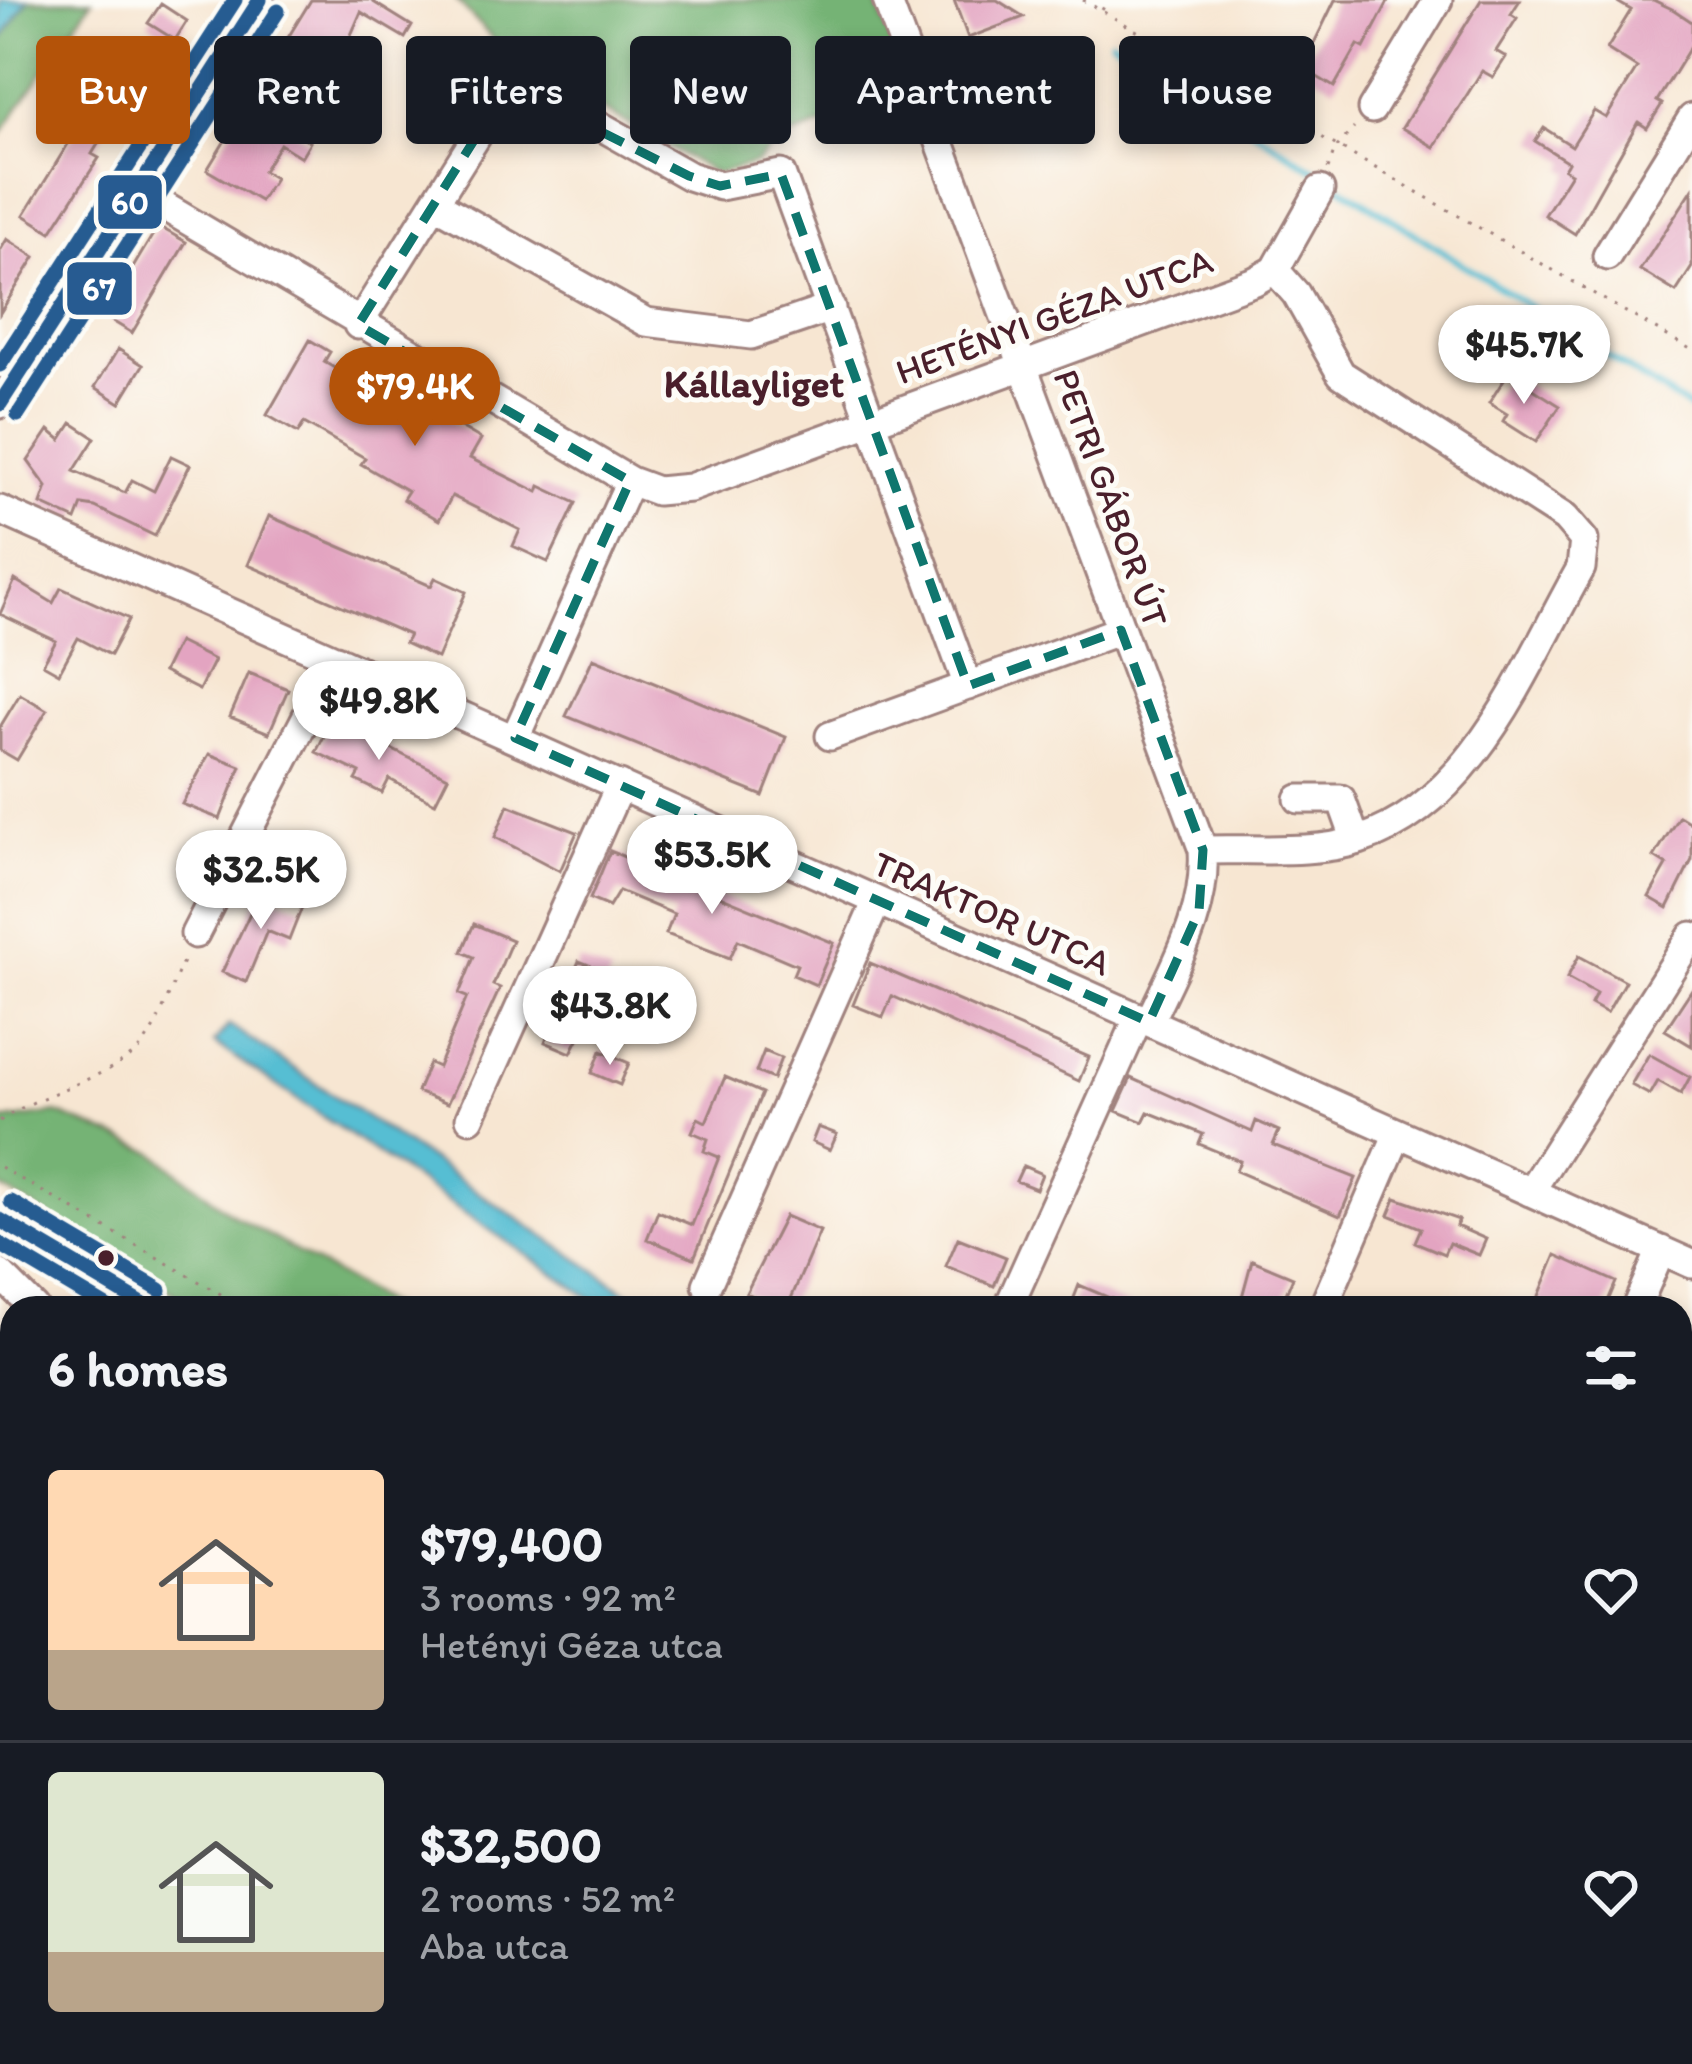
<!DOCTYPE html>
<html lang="en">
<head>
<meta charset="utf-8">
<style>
	:root { --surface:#171b24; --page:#20242c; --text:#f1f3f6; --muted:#9ea1a6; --line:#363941; --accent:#b45309 }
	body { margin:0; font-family:Itim,sans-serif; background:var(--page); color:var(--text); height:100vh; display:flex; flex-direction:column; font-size:45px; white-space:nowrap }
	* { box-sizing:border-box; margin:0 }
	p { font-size:39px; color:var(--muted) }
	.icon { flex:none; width:66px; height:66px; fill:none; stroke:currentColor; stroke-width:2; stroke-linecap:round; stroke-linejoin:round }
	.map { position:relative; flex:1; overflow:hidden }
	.drawer { position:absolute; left:0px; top:1296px; width:1692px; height:768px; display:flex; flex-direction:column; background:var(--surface); border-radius:36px 36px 0 0; box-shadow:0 6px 18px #0003 }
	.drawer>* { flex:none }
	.banner { position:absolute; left:36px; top:36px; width:1620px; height:108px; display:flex; gap:24px }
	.price { position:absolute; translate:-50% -102px; padding:0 27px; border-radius:42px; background:#fff; color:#222; font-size:39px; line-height:78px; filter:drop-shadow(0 3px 6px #0008) }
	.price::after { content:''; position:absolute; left:50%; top:72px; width:36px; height:27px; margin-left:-18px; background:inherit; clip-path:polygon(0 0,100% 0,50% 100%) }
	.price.active { background:var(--accent); color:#fff }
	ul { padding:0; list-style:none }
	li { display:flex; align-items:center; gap:36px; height:300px; padding:0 48px }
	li+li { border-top:3px solid var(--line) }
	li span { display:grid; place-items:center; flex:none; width:336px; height:240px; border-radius:12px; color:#555 }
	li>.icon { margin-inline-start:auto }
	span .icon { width:144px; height:144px; fill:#fffc; stroke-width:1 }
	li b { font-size:51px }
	h2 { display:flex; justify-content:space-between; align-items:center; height:144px; padding:0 48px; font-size:51px }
	.pill { padding:0 42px; border-radius:12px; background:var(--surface); box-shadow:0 6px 18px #0003; font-size:42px; line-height:108px }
	.pill.active { background:var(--accent); color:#fff }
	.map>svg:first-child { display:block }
	.forest { fill:#74b374; stroke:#5f6950; stroke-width:3 }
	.water { fill:#56bed3; stroke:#506e7f; stroke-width:3 }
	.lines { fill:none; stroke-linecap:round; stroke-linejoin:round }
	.stream { stroke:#56bed3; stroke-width:6 }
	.building { fill:#e3a4c1 }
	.minor-casing { stroke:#a0827e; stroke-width:33 }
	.major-casing { stroke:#a0827e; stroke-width:42 }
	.path { stroke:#a0827e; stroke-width:3; stroke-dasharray:3 9; stroke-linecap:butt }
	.minor { stroke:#fff; stroke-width:27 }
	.major { stroke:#fff; stroke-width:36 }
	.bus-1-casing { stroke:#fdfcf7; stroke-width:24 }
	.bus-2-casing { stroke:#fdfcf7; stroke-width:24 }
	.bus-3-casing { stroke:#fdfcf7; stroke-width:24 }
	.bus-1 { stroke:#275b91; stroke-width:15 }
	.bus-2 { stroke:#275b91; stroke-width:15 }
	.bus-3 { stroke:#275b91; stroke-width:15 }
	.marked { fill:none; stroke:#0f766e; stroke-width:9; stroke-dasharray:24 15; stroke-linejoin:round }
	.bus-dot { fill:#4a1f2b; stroke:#fdfcf7; stroke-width:4.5 }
	.labels { text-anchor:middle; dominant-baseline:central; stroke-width:10; stroke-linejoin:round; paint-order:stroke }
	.street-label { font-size:36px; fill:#4a1f2b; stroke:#fdfcf7 }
	.neighbourhood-label { font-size:39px; font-weight:bold; fill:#4a1f2b; stroke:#fdfcf7 }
	.line-badge { stroke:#fdfcf7; stroke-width:4.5 }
	.badge-label { font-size:33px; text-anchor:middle; font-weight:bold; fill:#fff }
</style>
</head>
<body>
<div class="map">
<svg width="1692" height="2064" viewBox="0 0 1692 2064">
	<rect width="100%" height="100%" fill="#fdfcf7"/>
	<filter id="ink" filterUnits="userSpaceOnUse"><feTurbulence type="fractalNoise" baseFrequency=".00833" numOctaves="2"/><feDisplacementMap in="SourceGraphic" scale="24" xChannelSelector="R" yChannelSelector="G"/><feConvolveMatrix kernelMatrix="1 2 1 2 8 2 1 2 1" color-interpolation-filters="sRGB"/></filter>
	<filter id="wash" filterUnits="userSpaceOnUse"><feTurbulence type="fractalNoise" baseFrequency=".004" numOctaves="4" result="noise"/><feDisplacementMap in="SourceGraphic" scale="48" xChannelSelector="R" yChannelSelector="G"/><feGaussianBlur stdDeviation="2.7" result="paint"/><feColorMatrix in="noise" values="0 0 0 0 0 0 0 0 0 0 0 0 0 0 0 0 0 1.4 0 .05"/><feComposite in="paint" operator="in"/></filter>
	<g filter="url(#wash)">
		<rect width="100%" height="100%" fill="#f7e6d2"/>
		<path class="forest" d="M28 0H92L0 135V42Z
			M456 0H876L912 93 778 141 757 163 716 174 509 56Z
			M57 1113 153 1152 233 1215 394 1308H199L0 1187V1121Z
			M1453 2052H1536L1557 2064H1473Z
			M1581 2052H1675L1692 2064H1603Z"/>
		<path class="water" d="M0 0H28L0 42Z
			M229 1025 651 1308H605L214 1043Z
			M1680 1670 1692 1673V1723L1680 1720Z"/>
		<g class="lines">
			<path class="stream" d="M1111 40 1692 410"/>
		</g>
		<g id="blocks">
			<path class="building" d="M311 0H370L412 26 405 38 361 12 335 72 326 66 289 127 310 142 301 157 280 144 263 171 275 178 260 201 207 170Z
				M954 0H997L1024 17 968 38Z
				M1335 0H1389L1364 48 1358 45 1334 87 1302 68Z
				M1481 0H1520L1511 14 1517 18 1496 51 1506 57 1493 77 1482 71 1434 147 1402 128Z
				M1614 0H1653L1674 10 1692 22V44L1657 101 1662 104 1647 128 1638 122 1575 234 1545 215 1571 173 1564 169 1568 162 1535 141 1544 128 1572 146 1594 111 1606 118 1637 68 1607 49 1631 10Z
				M161 4 187 21 175 40 148 23Z
				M130 50 159 68 147 86 119 67Z
				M99 94 120 108 92 154 99 158 51 232 24 215Z
				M1692 190V267L1676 292 1640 270Z
				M158 226 186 242 132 333 104 316Z
				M7 239 35 257 0 313V251Z
				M310 340 330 352 324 362 352 378 359 367 481 439 470 458 538 492 540 486 576 503 548 562 513 546 520 530 452 496 439 520 403 499 408 491 361 464 365 458 304 423 298 433 267 415Z
				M118 349 143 365 120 403 95 387Z
				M1508 373 1560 406 1536 442 1503 421 1507 414 1489 403Z
				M72 423 95 438 74 471 125 493 132 480 154 491 171 456 190 465 155 536 95 507 82 505 76 520 41 504 47 487 28 461 49 430 61 440Z
				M269 516 431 586 435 578 466 592 437 658 405 643 409 635 248 565Z
				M15 580 53 603 61 588 129 619 110 655 78 638 59 673 43 664 56 641 0 614Z
				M178 642 214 660 199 690 163 672Z
				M593 658 786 737 763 796 566 716Z
				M249 673 288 689 269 733 230 717Z
				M20 694 47 710 17 760 0 750V727Z
				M332 720 448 777 435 803 389 779 382 793 356 780 360 773 316 752Z
				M209 754 241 766 220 819 182 804Z
				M508 805 577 832 560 871 495 837Z
				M1679 816 1692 824V860L1668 908 1649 897 1667 865 1654 857Z
				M610 851 834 943 816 985 793 975 797 965 738 940 730 958 666 934 674 914 619 891 609 907 590 899Z
				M261 890 302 907 289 940 267 931 246 982 222 972Z
				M474 924 512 940 493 985 500 988 447 1104 417 1092 429 1063 438 1067 467 997 459 994 474 957 462 952Z
				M1579 956 1625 981 1607 1013 1591 1004 1596 994 1567 978Z
				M579 961 611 974 571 1053 545 1042Z
				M870 963 1089 1057 1079 1081 892 996 883 1017 853 1005Z
				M1692 989V1046L1665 1030Z
				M601 1051 629 1063 620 1085 592 1073Z
				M764 1051 781 1058 773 1079 756 1072Z
				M1649 1054 1690 1077 1681 1094 1658 1081 1650 1095 1631 1085Z
				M725 1077 762 1093 694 1258 647 1239 658 1211 692 1225 719 1157 704 1151 708 1139 692 1132 698 1118 706 1122Z
				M1131 1078 1252 1132 1256 1121 1279 1131 1273 1145 1356 1178 1340 1216 1236 1171 1240 1161 1199 1144 1203 1134 1148 1112 1143 1122 1116 1111Z
				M818 1127 837 1134 830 1150 812 1142Z
				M1023 1166 1042 1174 1036 1189 1016 1181Z
				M1396 1198 1459 1220 1456 1226 1486 1239 1479 1255 1449 1243 1444 1254 1415 1242 1421 1228 1389 1215Z
				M785 1216 820 1231 787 1308H782L746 1293Z
				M958 1238 1006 1257 994 1286 946 1266Z
				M1556 1255 1616 1282 1605 1308H1534Z
				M1252 1260 1293 1277 1280 1308H1239Z
				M1079 1285 1133 1308H1070Z"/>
		</g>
	</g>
	<g filter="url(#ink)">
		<use href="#blocks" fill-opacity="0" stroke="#a0827e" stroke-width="3"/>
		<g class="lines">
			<defs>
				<path id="minor" d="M887 0 1203 850C1207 913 1175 965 1149 1022
					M1372 109 1438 0
					M138 191 630 481 657 491 690 488 1255 281 1275 270 1320 190
					M436 204 646 322 751 335 831 308
					M1607 256 1692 118
					M358 325 488 118 512 102 551 98 689 176 720 186 781 174 968 686
					M0 404 260 0
					M0 510 1692 1264
					M830 736 1121 630
					M515 738 630 481
					M1299 799H1341L1356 841
					M1203 850C1252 848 1313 855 1359 840 1475 803 1526 664 1581 568L1584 540 1565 518 1341 374 1296 294 1275 270
					M195 934 336 659
					M470 1118 620 785
					M1530 1192 1692 936
					M0 1274 34 1308
					M707 1285 877 901
					M1008 1308 1139 1017
					M1323 1308 1398 1133
					M1636 1308 1661 1250
					M0 1709 12 1716
					M590 2052 610 2064
					M1326 2052 1347 2064
					M950 2064 957 2052"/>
				<path id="major" d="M0 1220 149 1308
					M1422 2052 1443 2064"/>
			</defs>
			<use href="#minor" class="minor-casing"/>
			<use href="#major" class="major-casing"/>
			<path class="path" d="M1083 0 1692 350
				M1102 10 1108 0
				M1328 169 1335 149 1354 128
				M0 1121C39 1092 124 1074 145 1042 162 1018 172 984 185 957
				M0 1167 245 1308
				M1680 1734 1692 1737
				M1680 2048 1692 2054
				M1559 2052 1580 2064"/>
			<use href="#minor" class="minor"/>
			<use href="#major" class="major"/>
			<defs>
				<path id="bus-1" d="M0 404 260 0
					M0 1220 149 1308"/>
				<path id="bus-2" d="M18 415 278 11
					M0 1244 108 1308"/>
				<path id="bus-3" d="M0 365 235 0
					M11 1202 160 1290"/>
			</defs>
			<use href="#bus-1" class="bus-1-casing"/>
			<use href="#bus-2" class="bus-2-casing"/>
			<use href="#bus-3" class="bus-3-casing"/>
			<use href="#bus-1" class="bus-1"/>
			<use href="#bus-2" class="bus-2"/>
			<use href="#bus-3" class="bus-3"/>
		</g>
	</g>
	<path class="marked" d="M532 97 689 176 720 186 781 174 968 686 1121 630 1203 850 1199 911 1149 1022 515 738 630 481 358 325 488 118Z"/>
	<circle class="bus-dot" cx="106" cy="1258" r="10"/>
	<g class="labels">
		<g class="street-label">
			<text transform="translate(1054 316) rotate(-20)">HETÉNYI GÉZA UTCA</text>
			<text transform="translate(1111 498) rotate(70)">PETRI GÁBOR ÚT</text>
			<text transform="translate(992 913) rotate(24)">TRAKTOR UTCA</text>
		</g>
		<g class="neighbourhood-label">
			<text x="754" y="383">Kállayliget</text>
		</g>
	</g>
	<g class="line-badge">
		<rect x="96" y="173" width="68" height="58" rx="12" fill="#275b91"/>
		<rect x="65" y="260" width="69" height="57" rx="12" fill="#275b91"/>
	</g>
	<g class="badge-label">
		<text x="130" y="214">60</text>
		<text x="99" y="300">67</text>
	</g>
</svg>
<b class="price" style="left:1524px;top:407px">$45.7K</b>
<b class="price active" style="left:415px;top:449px">$79.4K</b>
<b class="price" style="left:379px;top:763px">$49.8K</b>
<b class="price" style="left:712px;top:917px">$53.5K</b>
<b class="price" style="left:261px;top:932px">$32.5K</b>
<b class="price" style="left:610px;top:1068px">$43.8K</b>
<div class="banner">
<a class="pill active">Buy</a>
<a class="pill">Rent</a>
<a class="pill">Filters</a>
<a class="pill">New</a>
<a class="pill">Apartment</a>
<a class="pill">House</a>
</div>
<section class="drawer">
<h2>6 homes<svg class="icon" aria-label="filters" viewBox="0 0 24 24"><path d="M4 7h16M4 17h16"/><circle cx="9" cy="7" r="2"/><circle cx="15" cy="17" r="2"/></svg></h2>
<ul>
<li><span style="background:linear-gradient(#ffd9b3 75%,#b9a48a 0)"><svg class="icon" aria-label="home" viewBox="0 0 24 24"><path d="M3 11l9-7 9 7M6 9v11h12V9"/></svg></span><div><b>$79,400</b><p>3 rooms · 92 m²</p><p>Hetényi Géza utca</p></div><svg class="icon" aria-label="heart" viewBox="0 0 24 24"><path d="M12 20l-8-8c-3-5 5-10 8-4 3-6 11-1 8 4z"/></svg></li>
<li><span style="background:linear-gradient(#dfe7d0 75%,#b9a48a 0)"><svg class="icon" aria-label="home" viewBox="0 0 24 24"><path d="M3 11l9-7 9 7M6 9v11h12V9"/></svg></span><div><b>$32,500</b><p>2 rooms · 52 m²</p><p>Aba utca</p></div><svg class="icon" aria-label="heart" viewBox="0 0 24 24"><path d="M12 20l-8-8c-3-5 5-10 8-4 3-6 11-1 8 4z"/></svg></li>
</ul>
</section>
</div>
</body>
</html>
